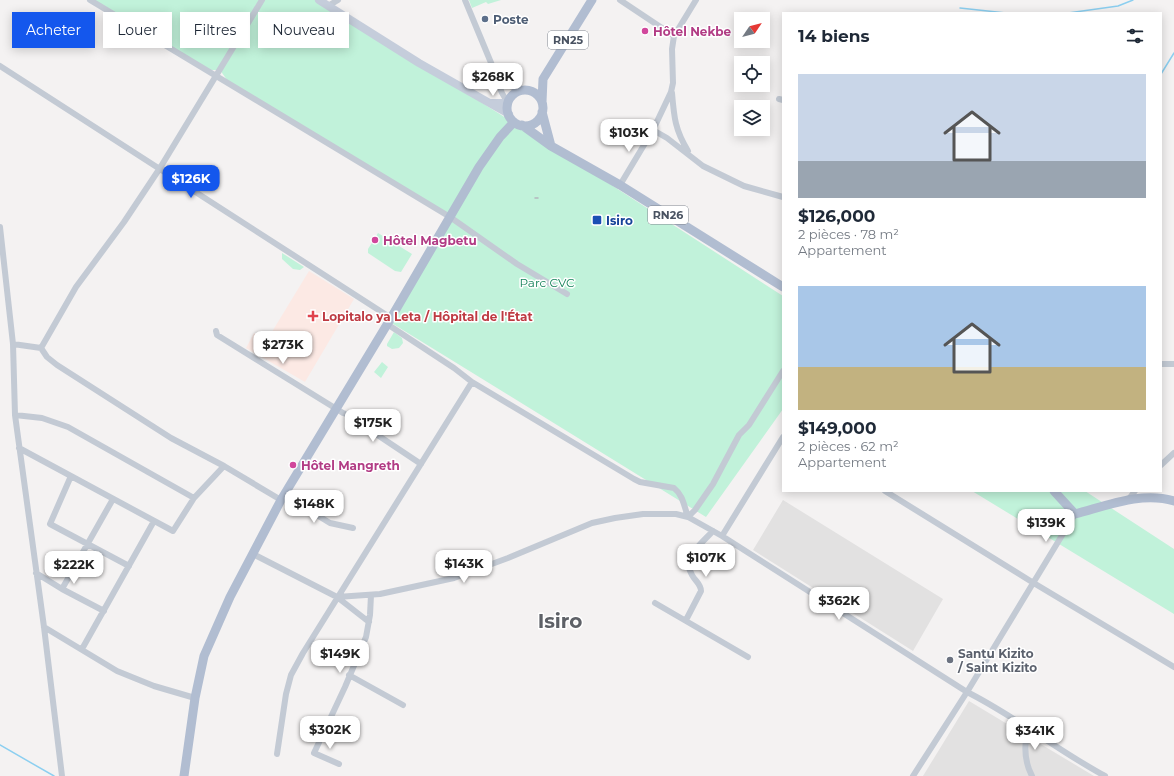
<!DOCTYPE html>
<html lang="fr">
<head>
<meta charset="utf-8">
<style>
	:root { --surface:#fff; --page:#f2f2f3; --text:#1f2937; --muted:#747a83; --accent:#1457ed }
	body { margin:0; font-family:Montserrat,sans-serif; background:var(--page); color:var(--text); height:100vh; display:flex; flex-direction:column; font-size:15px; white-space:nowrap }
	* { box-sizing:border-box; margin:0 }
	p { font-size:13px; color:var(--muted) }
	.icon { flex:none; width:22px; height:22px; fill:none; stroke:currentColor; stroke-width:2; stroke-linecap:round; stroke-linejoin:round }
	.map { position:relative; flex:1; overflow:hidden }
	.sheet { position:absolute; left:782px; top:12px; width:380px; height:480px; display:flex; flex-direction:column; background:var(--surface); border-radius:0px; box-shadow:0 2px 10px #0003 }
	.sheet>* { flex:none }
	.banner { position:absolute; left:12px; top:12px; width:380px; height:36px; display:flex; gap:8px }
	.needle { width:26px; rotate:55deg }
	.fabs { position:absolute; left:734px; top:12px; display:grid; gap:8px }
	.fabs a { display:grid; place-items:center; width:36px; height:36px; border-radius:0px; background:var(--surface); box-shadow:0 2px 10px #0003; font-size:20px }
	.price { position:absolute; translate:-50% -34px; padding:0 9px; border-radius:8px; background:#fff; color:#222; font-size:13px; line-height:26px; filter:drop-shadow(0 1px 2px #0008) }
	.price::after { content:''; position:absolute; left:50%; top:24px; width:12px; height:9px; margin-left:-6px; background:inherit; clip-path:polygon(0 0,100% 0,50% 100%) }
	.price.selected { background:var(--accent); color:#fff }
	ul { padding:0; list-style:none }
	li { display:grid; align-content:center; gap:8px; height:212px; padding:0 16px }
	li span { display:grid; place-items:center; height:124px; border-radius:0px; color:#555 }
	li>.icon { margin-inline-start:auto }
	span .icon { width:72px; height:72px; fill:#fffc; stroke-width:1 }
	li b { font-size:17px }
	h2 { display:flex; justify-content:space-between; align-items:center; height:48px; padding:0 16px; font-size:17px }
	.tag { padding:0 14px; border-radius:0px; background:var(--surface); box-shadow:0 2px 10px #0003; font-size:14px; line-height:36px }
	.tag.selected { background:var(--accent); color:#fff }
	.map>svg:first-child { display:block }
	.education { fill:#e2e1e1 }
	.medical { fill:#fce9e4 }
	.green { fill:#c1f2da }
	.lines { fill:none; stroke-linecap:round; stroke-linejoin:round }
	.stream { stroke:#8ccff0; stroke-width:1.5 }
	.minor { stroke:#c3cad4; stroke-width:6 }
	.secondary { stroke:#c5cddb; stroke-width:8 }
	.primary { stroke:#b1bdd1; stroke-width:9 }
	.rail { stroke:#b4b6bd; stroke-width:1.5 }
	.service-dot { fill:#5c6f8a; stroke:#fff; stroke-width:1.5 }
	.hotel-dot { fill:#d1479c; stroke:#fff; stroke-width:1.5 }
	.transit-dot { fill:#1a4fb4; stroke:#fff; stroke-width:1.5 }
	.health-dot { fill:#e0444e; stroke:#fff; stroke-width:1.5 }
	.worship-dot { fill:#6b7280; stroke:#fff; stroke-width:1.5 }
	.labels { text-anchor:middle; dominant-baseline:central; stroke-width:3; stroke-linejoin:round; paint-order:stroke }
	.shield { fill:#fff; stroke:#808690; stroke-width:1 }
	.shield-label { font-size:11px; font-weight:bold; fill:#495261 }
	.service-label { font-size:12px; font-weight:bold; fill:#4e5e75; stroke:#fff; text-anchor:start }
	.hotel-label { font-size:12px; font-weight:bold; fill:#b23c85; stroke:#fff; text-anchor:start }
	.transit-label { font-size:12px; font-weight:bold; fill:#164399; stroke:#fff; text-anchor:start }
	.park-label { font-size:12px; fill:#148259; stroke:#fff }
	.health-label { font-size:12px; font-weight:bold; fill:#be3a42; stroke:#fff; text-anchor:start }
	.worship-label { font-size:12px; font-weight:bold; fill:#5b616d; stroke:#fff; text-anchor:start }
	.town-label { font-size:20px; font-weight:bold; fill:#5e6167; stroke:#fff }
</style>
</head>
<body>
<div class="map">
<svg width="1174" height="776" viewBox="0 0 1174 776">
	<rect width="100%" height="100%" fill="#f4f2f2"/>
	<path class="education" d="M783 500 943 599 913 651 753 550Z
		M969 701 1094 776H923Z"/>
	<path class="medical" d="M309 271 354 299 305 382 246 348 254 333 267 340Z"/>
	<path class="green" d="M90 0H316L328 6 565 155 783 296V409L706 517 385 319 450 217 232 87 220 70H208Z
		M469 0H501L488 4 486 2 472 8Z
		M378 233 412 254 401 272 395 271 368 253V249Z
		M282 253 304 267 300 270 293 269 282 259Z
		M394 332 402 338 403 343 399 348 392 349 387 346V344Z
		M382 362 388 367 381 378 374 372Z
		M972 491H1085L1174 549V614Z"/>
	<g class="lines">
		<path class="stream" d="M960 8 1006 13
			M1068 13 1118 6 1133 0
			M1161 74 1174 53
			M0 745 54 776"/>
		<path class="minor" d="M90 0 450 217 517 264 567 294
			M262 0 160 168 124 222 76 287 41 348 47 357 57 365 171 438 224 466 281 500
			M465 0 499 82C500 90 502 96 508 101
			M620 0 674 36
			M328 6 338 0
			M0 66 391 318
			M499 82 521 90
			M672 93C674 117 675 130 688 151
			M779 99 783 100
			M653 130 667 138 703 166 744 186 783 197
			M620 185 653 130 671 92 673 83 672 49 674 36 696 0
			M0 227 13 344 15 415 44 627 62 776
			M387 324 454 368 472 382 634 479 640 482 674 488C683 495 684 506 688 517L695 510 713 484 739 435 749 425 783 371
			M216 331 217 335 343 413 355 417 370 430 421 464
			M13 344 41 348
			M1161 364H1174
			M15 415 42 418 68 427 194 498
			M19 448 173 531 194 498 224 466
			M1161 465 1174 453
			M71 476 50 524 129 566
			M885 491 1032 582 1174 667
			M284 495 330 523 353 528
			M1128 500 1135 491
			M722 536 967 692C1015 716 1057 750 1105 776
			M253 554 337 597 380 594 454 578 508 558 592 523 615 518 643 514H676L688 517 722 536 783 437
			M36 573 62 589 104 611
			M62 589 113 499
			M337 597 369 622
			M655 603 748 657
			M686 620 701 591C701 584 695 581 692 575 681 558 703 542 713 531
			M44 627 117 671 154 686 195 698
			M82 649 154 521
			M349 675 403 705
			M1028 728C1024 744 1024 761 1032 776
			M277 754 286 694 291 675 303 653 472 382
			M339 764 314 753 345 687 366 637 370 615 371 595
			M913 776 967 692 1075 514"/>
		<path class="secondary" d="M319 0 419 63 509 114
			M491 103H508"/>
		<path class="primary" d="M507 108a18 18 0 1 1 36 0a18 18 0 1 1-36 0Z
			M542 102 543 79 592 0
			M542 112 551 146
			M522 125 551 146 620 185 783 287
			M1054 491 1075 514C1106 506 1142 491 1174 501
			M184 776 195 698 204 656 230 597 281 500 391 318 479 167 500 137 514 122"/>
		<path class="rail" d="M535 198H538"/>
	</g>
	<circle class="service-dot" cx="485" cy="19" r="4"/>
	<g class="hotel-dot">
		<circle cx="645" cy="31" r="4"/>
		<circle cx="375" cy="240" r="4"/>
		<circle cx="293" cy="465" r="4"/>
	</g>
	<rect class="transit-dot" x="592" y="215" width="10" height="10" rx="2"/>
	<path class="health-dot" d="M311 310h4v4h4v4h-4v4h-4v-4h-4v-4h4z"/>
	<circle class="worship-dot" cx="950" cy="660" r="4"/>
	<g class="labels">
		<g class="shield">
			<rect x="548" y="31" width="40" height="18" rx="3"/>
			<rect x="648" y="206" width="40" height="18" rx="3"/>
		</g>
		<g class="shield-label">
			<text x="568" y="40">RN25</text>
			<text x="668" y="215">RN26</text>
		</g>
		<g class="service-label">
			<text x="493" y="19">Poste</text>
		</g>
		<g class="hotel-label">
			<text x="653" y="31">Hôtel Nekbe</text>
			<text x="383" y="240">Hôtel Magbetu</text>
			<text x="301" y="465">Hôtel Mangreth</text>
		</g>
		<g class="transit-label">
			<text x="606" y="220">Isiro</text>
		</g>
		<g class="park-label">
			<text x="547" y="282">Parc CVC</text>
		</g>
		<g class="health-label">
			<text x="322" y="316">Lopitalo ya Leta / Hôpital de l'État</text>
		</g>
		<g class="worship-label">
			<text x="958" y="653">Santu Kizito<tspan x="958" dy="14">/ Saint Kizito</tspan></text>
		</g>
		<g class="town-label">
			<text x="560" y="621">Isiro</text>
		</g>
	</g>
</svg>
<div class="fabs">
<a><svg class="needle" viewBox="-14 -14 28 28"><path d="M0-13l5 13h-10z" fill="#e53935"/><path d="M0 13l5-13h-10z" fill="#747a83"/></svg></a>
<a><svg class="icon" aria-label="locate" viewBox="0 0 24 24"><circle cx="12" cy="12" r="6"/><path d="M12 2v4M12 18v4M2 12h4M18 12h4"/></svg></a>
<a><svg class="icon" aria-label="layers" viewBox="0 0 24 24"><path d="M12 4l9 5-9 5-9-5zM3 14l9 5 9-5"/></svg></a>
</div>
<b class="price" style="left:493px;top:97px">$268K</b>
<b class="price" style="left:629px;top:153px">$103K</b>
<b class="price selected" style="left:191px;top:199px">$126K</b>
<b class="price" style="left:283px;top:365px">$273K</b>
<b class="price" style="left:373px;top:443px">$175K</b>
<b class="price" style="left:314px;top:524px">$148K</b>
<b class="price" style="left:1046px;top:543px">$139K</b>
<b class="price" style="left:706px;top:578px">$107K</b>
<b class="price" style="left:464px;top:584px">$143K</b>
<b class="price" style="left:74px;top:585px">$222K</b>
<b class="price" style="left:839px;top:621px">$362K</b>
<b class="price" style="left:340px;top:674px">$149K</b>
<b class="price" style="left:330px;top:750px">$302K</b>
<b class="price" style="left:1035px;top:751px">$341K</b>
<div class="banner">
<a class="tag selected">Acheter</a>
<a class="tag">Louer</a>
<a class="tag">Filtres</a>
<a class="tag">Nouveau</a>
</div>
<section class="sheet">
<h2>14 biens<svg class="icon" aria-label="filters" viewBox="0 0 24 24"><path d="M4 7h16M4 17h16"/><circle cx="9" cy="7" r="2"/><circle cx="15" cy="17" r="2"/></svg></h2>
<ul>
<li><span style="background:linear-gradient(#c9d6e8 70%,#9aa5b1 0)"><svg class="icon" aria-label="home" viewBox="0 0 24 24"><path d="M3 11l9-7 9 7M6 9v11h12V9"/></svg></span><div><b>$126,000</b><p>2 pièces · 78 m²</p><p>Appartement</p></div></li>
<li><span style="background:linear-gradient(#a9c7e8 65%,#c2b280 0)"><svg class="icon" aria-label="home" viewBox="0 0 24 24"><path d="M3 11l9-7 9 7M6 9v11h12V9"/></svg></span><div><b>$149,000</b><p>2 pièces · 62 m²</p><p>Appartement</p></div></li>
</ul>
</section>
</div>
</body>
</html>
